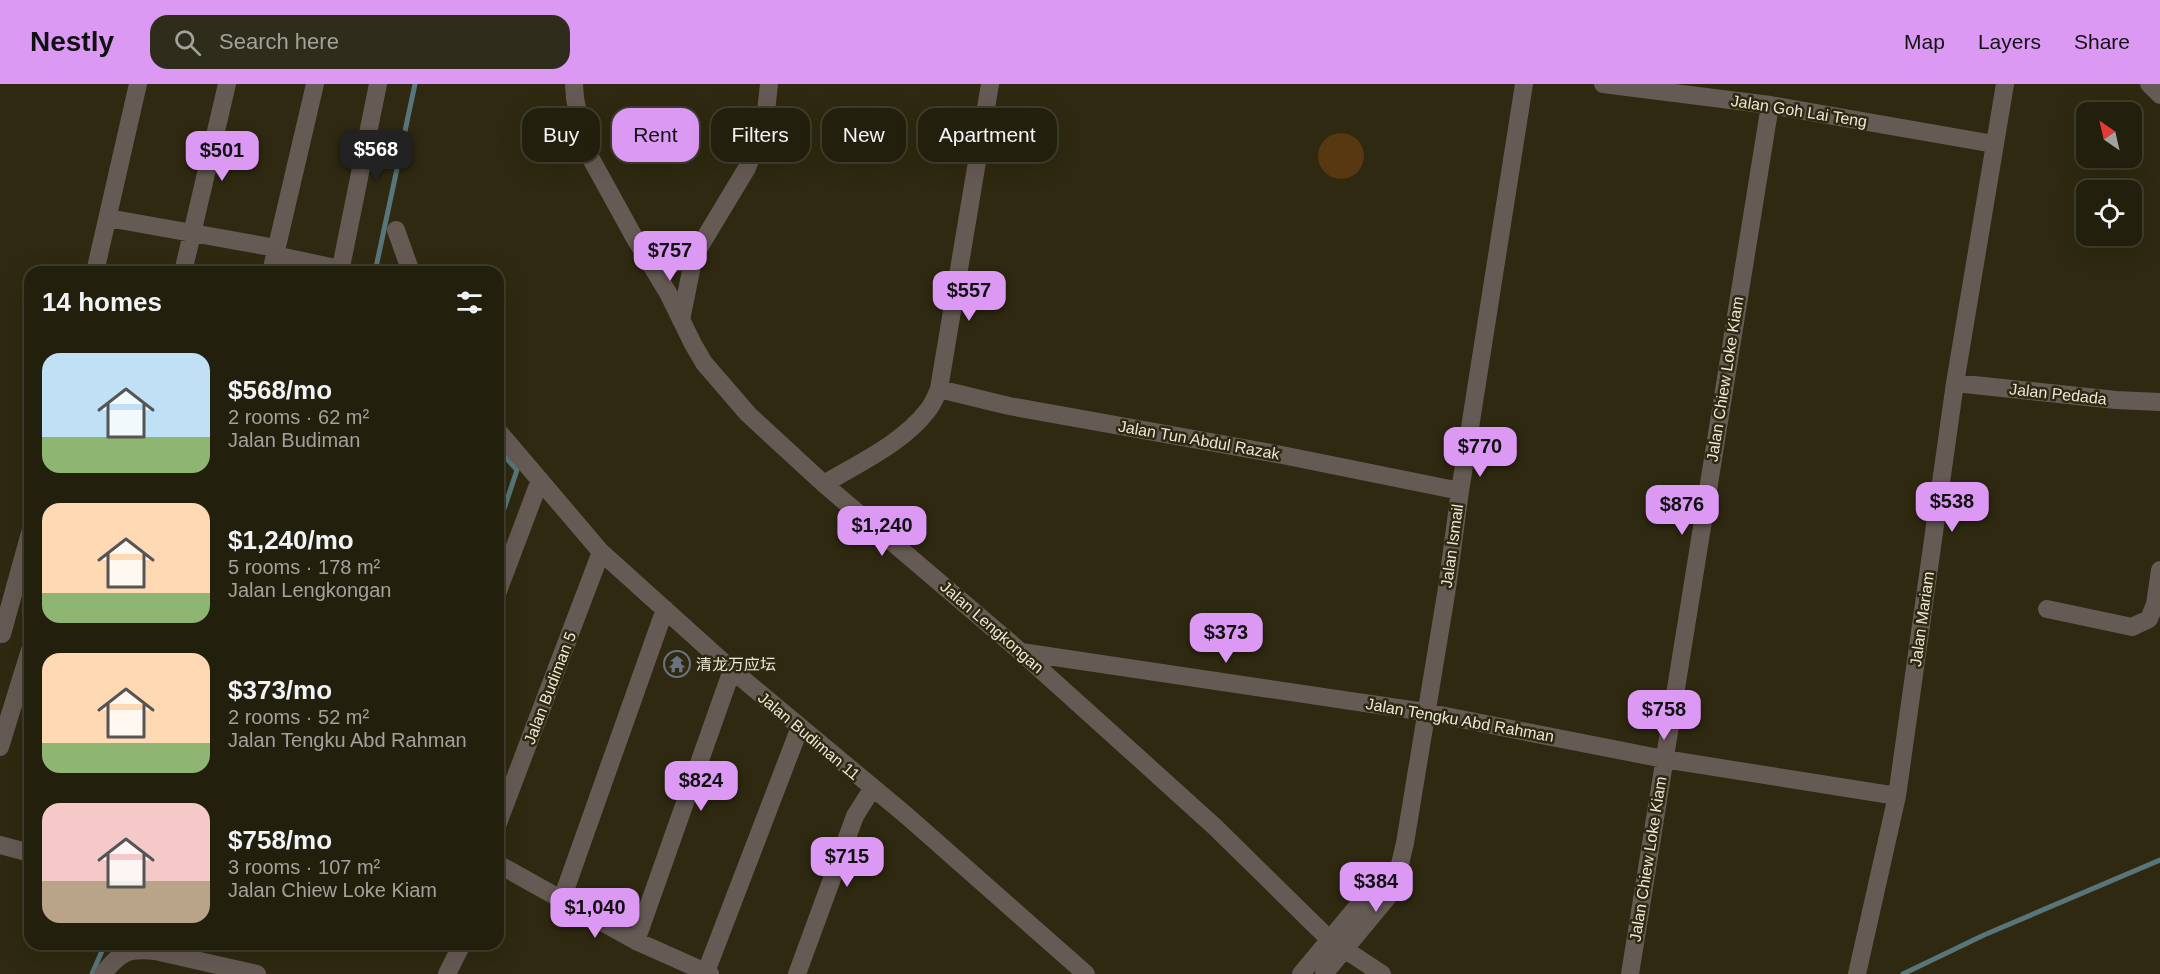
<!DOCTYPE html>
<html lang="en">
<head>
<meta charset="utf-8">
<style>
	:root { --surface:#221f0c; --page:#2e2c1a; --text:#f1f3f6; --muted:#a2a29d; --line:#3f3d2d; --accent:#dc99f4 }
	body { margin:0; font-family:Arial,"Noto Sans SC",sans-serif; background:var(--page); color:var(--text); height:100vh; display:flex; flex-direction:column; font-size:22px; white-space:nowrap }
	* { box-sizing:border-box; margin:0 }
	p { font-size:20px; color:var(--muted) }
	.icon { flex:none; width:33px; height:33px; fill:none; stroke:currentColor; stroke-width:2; stroke-linecap:round; stroke-linejoin:round }
	.map { position:relative; flex:1; overflow:hidden }
	.details { position:absolute; left:24px; top:182px; width:480px; height:684px; display:flex; flex-direction:column; background:var(--surface); border-radius:18px; box-shadow:0 6px 24px #0002,0 0 0 2px var(--line) }
	.details>* { flex:none }
	.guide { position:absolute; left:522px; top:24px; width:570px; height:54px; display:flex; gap:12px }
	.needle { width:39px; rotate:326deg }
	.buttons { position:absolute; left:2076px; top:18px; display:grid; gap:12px }
	.buttons a { display:grid; place-items:center; width:66px; height:66px; border-radius:12px; background:var(--surface); box-shadow:0 6px 24px #0002,0 0 0 2px var(--line); font-size:30px }
	.price { position:absolute; translate:-50% -51px; padding:0 14px; border-radius:12px; background:var(--accent); color:#111; font-size:20px; line-height:39px; filter:drop-shadow(0 2px 3px #0008) }
	.price::after { content:''; position:absolute; left:50%; top:36px; width:18px; height:14px; margin-left:-9px; background:inherit; clip-path:polygon(0 0,100% 0,50% 100%) }
	.price.active { background:#222; color:#fff }
	ul { padding:0; list-style:none }
	li { display:flex; align-items:center; gap:18px; height:150px; padding:0 18px }
	li span { display:grid; place-items:center; flex:none; width:168px; height:120px; border-radius:18px; color:#555 }
	li>.icon { margin-inline-start:auto }
	span .icon { width:72px; height:72px; fill:#fffc; stroke-width:1 }
	li b { font-size:26px }
	h2 { display:flex; justify-content:space-between; align-items:center; height:72px; padding:0 18px; font-size:26px }
	.pill { padding:0 21px; border-radius:18px; background:var(--surface); box-shadow:0 6px 24px #0002,0 0 0 2px var(--line); font-size:21px; line-height:54px }
	.pill.active { background:var(--accent); color:#111 }
	header { display:flex; align-items:center; gap:36px; box-sizing:border-box; height:84px; padding:0 30px; background:var(--accent); color:#111 }
	header strong { font-size:28px }
	nav { display:flex; gap:33px; margin-inline-start:auto; font-size:21px }
	.search { width:420px; height:54px; background:var(--page); display:flex; align-items:center; gap:15px; box-sizing:border-box; padding:0 21px; border-radius:18px; color:var(--muted); font-size:22px }
	.map>svg:first-child { display:block }
	.lines { fill:none; stroke-linecap:round; stroke-linejoin:round }
	.stream { stroke:#58767a; stroke-width:5 }
	.building { fill:#583810 }
	.minor { stroke:#665a54; stroke-width:18 }
	.labels { text-anchor:middle; dominant-baseline:central; stroke-width:5; stroke-linejoin:round; paint-order:stroke }
	.street-label { font-size:16px; fill:#eae7d8; stroke:#2e2910 }
	.poi-label { font-size:16px; fill:#eae7d8; stroke:#2e2910; text-anchor:start }
</style>
</head>
<body>
<header>
<strong>Nestly</strong>
<div class="search"><svg class="icon" aria-label="search" viewBox="0 0 24 24"><circle cx="10" cy="10" r="6"/><path d="M15 15l6 6"/></svg>Search here</div>
<nav><a>Map</a><a>Layers</a><a>Share</a></nav>
</header>
<div class="map">
<svg width="2160" height="890" viewBox="0 0 2160 890">
	<rect width="100%" height="100%" fill="#2e2910"/>
	<g class="lines">
		<path class="stream" d="M375 188 415 0
			M498 365 517 386 498 443
			M92 890 105 860
			M1903 890 1984 851 2160 776"/>
	</g>
	<path class="building" d="M1318 72a23 23 0 1 1 46 0a23 23 0 1 1-46 0Z"/>
	<g class="lines">
		<path class="minor" d="M574 0 575 14 584 62 633 151 668 209 693 260 704 279 748 330 824 400 1021 568 1121 658 1215 743 1329 855 1382 890
			M1603 0 1770 21 1994 60
			M2149 0 2160 11
			M108 134 276 164
			M396 146 411 188
			M275 171 340 185
			M645 171C666 182 674 182 694 172L747 84 765 37 769 0
			M95 188 138 0
			M183 188 227 0
			M271 188 315 0
			M340 188 378 0
			M681 236 694 172
			M1955 299 2116 316 2160 318
			M939 305 1009 322 1282 371 1460 407
			M498 347 601 468 732 586 907 732 1086 890
			M824 400C859 379 903 359 928 326 933 320 936 312 939 305L990 0
			M498 507 540 396
			M2047 525 2132 543 2149 535 2155 520 2160 486
			M2 550 30 449
			M1021 568 1425 628 1664 675 1897 712
			M0 663 30 566
			M498 739 601 468
			M0 761 30 769
			M498 780 636 857 710 890
			M562 815 665 525
			M636 857 732 586
			M706 888 800 643
			M103 890C119 869 128 864 155 867L257 890
			M447 890 462 860
			M797 890 855 732 872 705
			M1301 890 1361 818 1396 785
			M1324 890 1387 814 1396 797 1405 759 1447 504 1460 407 1524 0
			M1630 890 1770 21
			M1857 890 1897 712 1955 299 2005 0"/>
	</g>
	<defs>
		<symbol id="temple-ring" viewBox="-11 -11 22 22"><circle r="9.5" fill="#2e2910" stroke="#6b7280" stroke-width="1.5"/><path d="M0-6L5-2H3V0L6.5 2.5H4V6H1.5V3h-3V6H-4V2.5H-6.5L-3 0V-2H-5Z" fill="#6b7280"/></symbol>
	</defs>
	<g fill-rule="evenodd">
		<use href="#temple-ring" x="662" y="565" width="30" height="30"/>
	</g>
	<g class="labels">
		<g class="street-label">
			<text transform="translate(1799 27) rotate(9)">Jalan Goh Lai Teng</text>
			<text transform="translate(1725 295) rotate(-81)">Jalan Chiew Loke Kiam</text>
			<text transform="translate(2058 310) rotate(6)">Jalan Pedada</text>
			<text transform="translate(1199 356) rotate(10)">Jalan Tun Abdul Razak</text>
			<text transform="translate(1452 462) rotate(-82)">Jalan Ismail</text>
			<text transform="translate(1922 535) rotate(-82)">Jalan Mariam</text>
			<text transform="translate(992 543) rotate(41)">Jalan Lengkongan</text>
			<text transform="translate(550 604) rotate(-69)">Jalan Budiman 5</text>
			<text transform="translate(1460 636) rotate(10)">Jalan Tengku Abd Rahman</text>
			<text transform="translate(809 652) rotate(40)">Jalan Budiman 11</text>
			<text transform="translate(1648 775) rotate(-81)">Jalan Chiew Loke Kiam</text>
		</g>
		<g class="poi-label">
			<text x="696" y="580">清龙万应坛</text>
		</g>
	</g>
</svg>
<div class="buttons">
<a><svg class="needle" viewBox="-14 -14 28 28"><path d="M0-13l5 13h-10z" fill="#e53935"/><path d="M0 13l5-13h-10z" fill="#a2a29d"/></svg></a>
<a><svg class="icon" aria-label="locate" viewBox="0 0 24 24"><circle cx="12" cy="12" r="6"/><path d="M12 2v4M12 18v4M2 12h4M18 12h4"/></svg></a>
</div>
<b class="price active" style="left:376px;top:97px">$568</b>
<b class="price" style="left:222px;top:98px">$501</b>
<b class="price" style="left:670px;top:198px">$757</b>
<b class="price" style="left:969px;top:238px">$557</b>
<b class="price" style="left:1480px;top:394px">$770</b>
<b class="price" style="left:1952px;top:449px">$538</b>
<b class="price" style="left:1682px;top:452px">$876</b>
<b class="price" style="left:882px;top:473px">$1,240</b>
<b class="price" style="left:1226px;top:580px">$373</b>
<b class="price" style="left:1664px;top:657px">$758</b>
<b class="price" style="left:701px;top:728px">$824</b>
<b class="price" style="left:847px;top:804px">$715</b>
<b class="price" style="left:1376px;top:829px">$384</b>
<b class="price" style="left:595px;top:855px">$1,040</b>
<div class="guide">
<a class="pill">Buy</a>
<a class="pill active">Rent</a>
<a class="pill">Filters</a>
<a class="pill">New</a>
<a class="pill">Apartment</a>
</div>
<section class="details">
<h2>14 homes<svg class="icon" aria-label="filters" viewBox="0 0 24 24"><path d="M4 7h16M4 17h16"/><circle cx="9" cy="7" r="2"/><circle cx="15" cy="17" r="2"/></svg></h2>
<ul>
<li><span style="background:linear-gradient(#bfe0f5 70%,#8fb573 0)"><svg class="icon" aria-label="home" viewBox="0 0 24 24"><path d="M3 11l9-7 9 7M6 9v11h12V9"/></svg></span><div><b>$568/mo</b><p>2 rooms · 62 m²</p><p>Jalan Budiman</p></div></li>
<li><span style="background:linear-gradient(#ffd9b3 75%,#8fb573 0)"><svg class="icon" aria-label="home" viewBox="0 0 24 24"><path d="M3 11l9-7 9 7M6 9v11h12V9"/></svg></span><div><b>$1,240/mo</b><p>5 rooms · 178 m²</p><p>Jalan Lengkongan</p></div></li>
<li><span style="background:linear-gradient(#ffd9b3 75%,#8fb573 0)"><svg class="icon" aria-label="home" viewBox="0 0 24 24"><path d="M3 11l9-7 9 7M6 9v11h12V9"/></svg></span><div><b>$373/mo</b><p>2 rooms · 52 m²</p><p>Jalan Tengku Abd Rahman</p></div></li>
<li><span style="background:linear-gradient(#f6c9c9 65%,#b9a48a 0)"><svg class="icon" aria-label="home" viewBox="0 0 24 24"><path d="M3 11l9-7 9 7M6 9v11h12V9"/></svg></span><div><b>$758/mo</b><p>3 rooms · 107 m²</p><p>Jalan Chiew Loke Kiam</p></div></li>
</ul>
</section>
</div>
</body>
</html>
